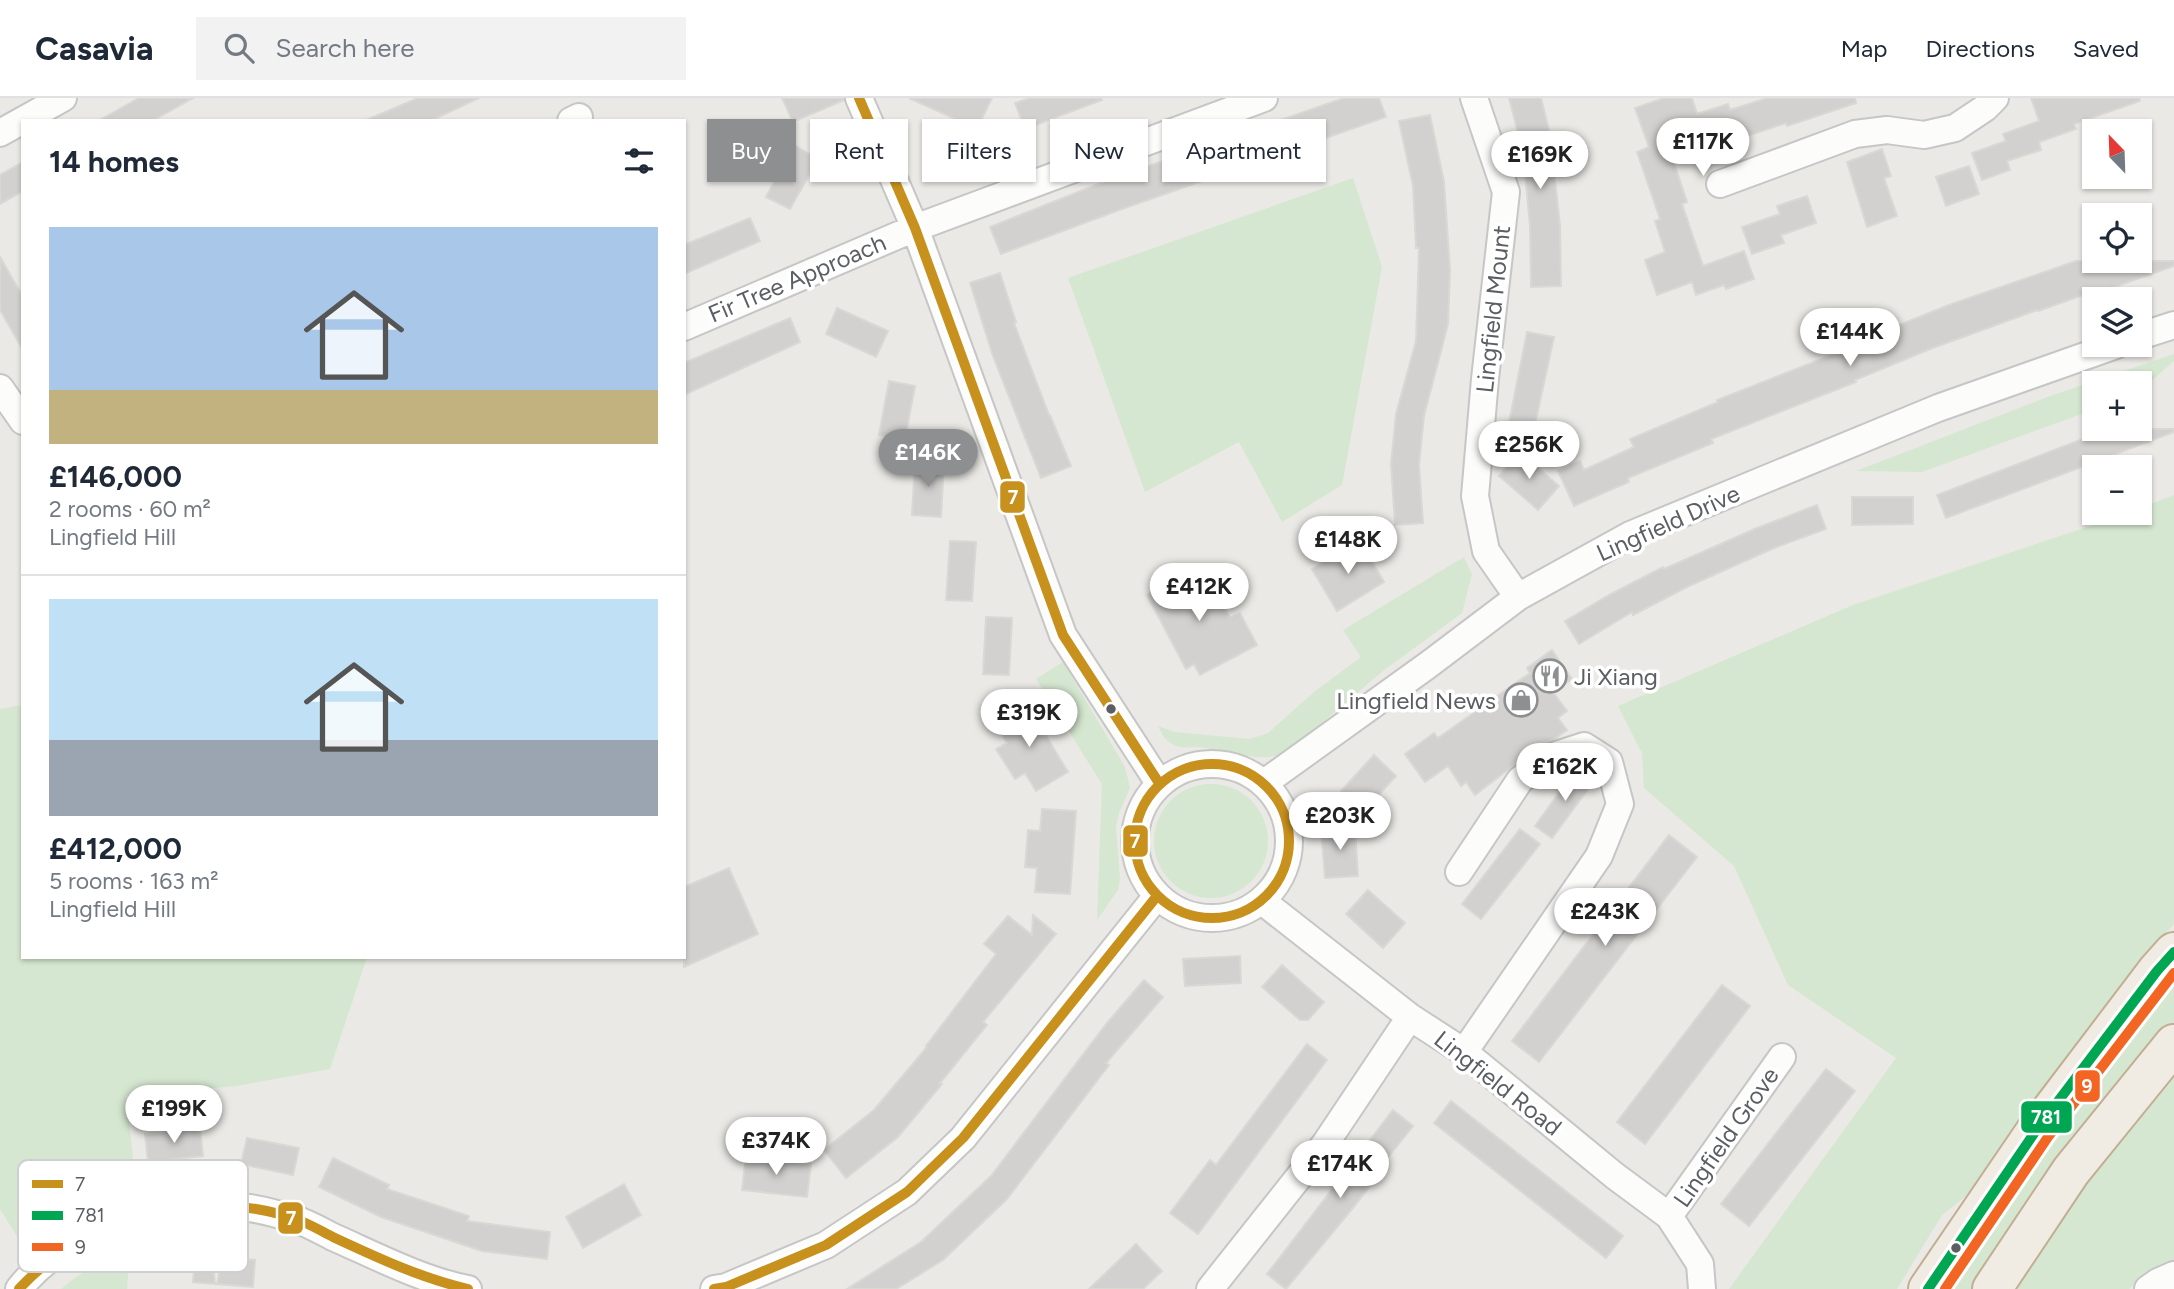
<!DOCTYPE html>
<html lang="en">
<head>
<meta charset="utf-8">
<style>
	:root { --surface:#fff; --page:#f2f2f3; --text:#1f2937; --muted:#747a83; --line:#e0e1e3; --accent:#8d8f90 }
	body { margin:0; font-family:Figtree,sans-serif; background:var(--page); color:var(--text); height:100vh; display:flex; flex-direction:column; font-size:26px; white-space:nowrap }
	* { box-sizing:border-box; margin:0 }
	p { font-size:23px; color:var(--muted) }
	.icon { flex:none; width:38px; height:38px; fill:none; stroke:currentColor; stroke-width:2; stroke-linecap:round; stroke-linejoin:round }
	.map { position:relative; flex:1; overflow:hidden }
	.sheet { position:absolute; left:21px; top:21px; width:665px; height:840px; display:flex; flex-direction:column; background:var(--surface); border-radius:0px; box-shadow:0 2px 5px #0004 }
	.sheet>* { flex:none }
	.top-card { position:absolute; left:707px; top:21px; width:665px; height:63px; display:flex; gap:14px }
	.needle { width:46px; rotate:337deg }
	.buttons { position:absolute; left:2082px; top:21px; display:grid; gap:14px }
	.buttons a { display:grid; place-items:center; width:70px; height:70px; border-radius:0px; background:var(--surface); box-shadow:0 2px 5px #0004; font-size:35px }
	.price { position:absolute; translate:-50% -60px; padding:0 16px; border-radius:24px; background:#fff; color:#222; font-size:23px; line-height:46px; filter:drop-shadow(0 2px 4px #0008) }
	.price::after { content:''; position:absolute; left:50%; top:42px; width:21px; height:16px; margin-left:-10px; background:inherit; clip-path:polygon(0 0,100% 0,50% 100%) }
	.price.on { background:var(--accent); color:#fff }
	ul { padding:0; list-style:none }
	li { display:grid; align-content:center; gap:14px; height:371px; padding:0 28px }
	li+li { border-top:2px solid var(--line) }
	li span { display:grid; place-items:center; height:217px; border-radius:0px; color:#555 }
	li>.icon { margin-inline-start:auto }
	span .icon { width:126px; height:126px; fill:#fffc; stroke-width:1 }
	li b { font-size:30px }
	h2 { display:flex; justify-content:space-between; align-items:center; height:84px; padding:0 28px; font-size:30px }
	.chip { padding:0 24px; border-radius:0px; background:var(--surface); box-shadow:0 2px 5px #0004; font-size:24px; line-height:63px }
	.chip.on { background:var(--accent); color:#fff }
	header { display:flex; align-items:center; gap:42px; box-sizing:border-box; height:98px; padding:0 35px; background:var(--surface); border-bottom:2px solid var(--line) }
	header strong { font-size:33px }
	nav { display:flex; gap:38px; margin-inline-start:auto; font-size:24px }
	.search { width:490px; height:63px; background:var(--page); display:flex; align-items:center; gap:18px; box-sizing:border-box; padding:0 24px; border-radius:0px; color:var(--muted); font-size:26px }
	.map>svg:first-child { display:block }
	.green { fill:#d5e7d0 }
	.building { fill:#d2d1cf; stroke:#dad8d4; stroke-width:2 }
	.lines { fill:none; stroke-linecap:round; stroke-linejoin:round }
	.minor-casing { stroke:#c6c6c6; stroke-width:30 }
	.trunk-casing { stroke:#c2ae92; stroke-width:42 }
	.minor { stroke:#fcfcfb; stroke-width:26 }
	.trunk { stroke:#f0ece4; stroke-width:38 }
	.bus-1-casing { stroke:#fff; stroke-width:16 }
	.bus-2-casing { stroke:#fff; stroke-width:16 }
	.bus-3-casing { stroke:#fff; stroke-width:16 }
	.bus-1 { stroke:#c8911e; stroke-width:10 }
	.bus-2 { stroke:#00a651; stroke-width:10 }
	.bus-3 { stroke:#f26522; stroke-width:10 }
	.bus-dot { fill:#5b5f63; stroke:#fff; stroke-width:2.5 }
	.labels { text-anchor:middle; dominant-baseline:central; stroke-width:7; stroke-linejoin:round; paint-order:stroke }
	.street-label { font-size:24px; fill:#5b5f63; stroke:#fff }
	.poi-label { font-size:24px; fill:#5b5f63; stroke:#fff; text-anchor:start }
	.key { fill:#fff; stroke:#cecfd0; stroke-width:2 }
	.key-label { font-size:19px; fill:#5b5f63 }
	.line-badge { stroke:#fff; stroke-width:2.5 }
	.badge-label { font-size:19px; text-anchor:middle; font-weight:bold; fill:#fff }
</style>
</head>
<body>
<header>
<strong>Casavia</strong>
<div class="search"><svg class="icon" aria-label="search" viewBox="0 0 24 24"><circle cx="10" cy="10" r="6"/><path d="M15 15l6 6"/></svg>Search here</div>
<nav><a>Map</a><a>Directions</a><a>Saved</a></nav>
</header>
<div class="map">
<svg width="2174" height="1191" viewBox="0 0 2174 1191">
	<rect width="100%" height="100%" fill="#eae9e5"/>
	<path class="green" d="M1353 80 1382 169 1342 387 1282 424 1239 344 1145 394 1068 180Z
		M2174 256V263L2140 293V285H2095V311L1922 374 1856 373 2050 298Z
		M2174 397V826L2142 862 1979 1088 1942 1117 1897 1191H1729L1896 960 1788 887 1734 768 1644 690 1642 655 1618 608 1853 507 2129 415H2140V410Z
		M1464 459 1472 476 1462 515 1383 573 1289 653C1262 668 1226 651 1197 649 1190 649 1183 650 1176 648 1166 644 1162 637 1158 628L1175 634 1250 641 1268 635 1314 594 1361 559 1343 532Z
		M1063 564 1125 669 1130 690 1119 715 1116 729 1120 781 1118 792 1097 822 1102 686 1036 581Z
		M17 608 23 609V859H367L330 971 236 988 126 998 136 1087C97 1104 53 1117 21 1145L0 1111V611Z
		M1154 743a57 57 0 1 1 114 0a57 57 0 1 1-114 0Z
		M2174 876V924L2100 1009 1974 1191H1947L2000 1110Z
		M2174 972V1162L2144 1177 2129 1191H2009L2077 1091Z
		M130 1153 127 1191H61C82 1173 103 1162 130 1153Z"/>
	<path class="building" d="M139 0H193L152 23H98Z
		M418 0H479L430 23H364Z
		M782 0H844V2L793 24Z
		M909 0H992L977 31Z
		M1030 0H1101L1102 2 1025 31 1015 5Z
		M1344 0H1379L1386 19 1122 111 1001 156 990 129 1111 81Z
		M1509 0H1541L1550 36 1560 127 1561 188 1531 189 1530 128 1523 55Z
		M1664 0H1692L1697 16 1728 6 1730 12 1767 0H1855L1856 5 1787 28 1786 25 1747 38 1744 30 1676 53 1678 60 1673 62 1687 104 1682 106 1703 168 1744 153 1754 181 1726 191 1724 187 1696 197 1692 184 1657 197 1645 162 1665 154 1655 123 1660 121 1637 54 1649 49 1635 10Z
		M2031 0H2139L2140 3 2074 26 2076 31 2039 44 2041 52 2007 63 2010 72 1982 82 1972 55 2006 43 2003 36 2039 23Z
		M1430 17 1444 84 1450 172 1448 226 1424 318 1419 367 1423 425 1395 427 1391 366 1396 316 1416 243 1419 150H1416L1413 88 1399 23Z
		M794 47 818 61 790 111 766 99Z
		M1882 51 1891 78 1884 80 1897 118 1867 129 1847 64Z
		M23 64V93L0 106V77Z
		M1969 68 1979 96 1946 108 1936 79Z
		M1807 98 1816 125 1781 137 1784 145 1752 156 1742 129 1780 116 1777 108Z
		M750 120 760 143 684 176V147Z
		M0 159 23 199V252L0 212Z
		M2076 163H2174V168L2106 192 2105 189 2038 213 2037 212 1930 251 1855 282 1856 284 1711 341 1713 345 1628 380 1629 384 1574 408 1558 373 1580 363 1584 372 1634 349 1630 341 1718 304 1717 302 1870 242 1869 239 1949 207Z
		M1000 175 1016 224 1014 225 1049 317H1050L1071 368 1041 380 993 258 970 185Z
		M837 210 888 233 876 259 826 236Z
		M790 220 800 244 684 297V265Z
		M1527 234 1554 239 1532 340 1507 335Z
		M889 283 915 288 905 341 879 337Z
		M2109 331H2174V334L1946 420 1937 397Z
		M1520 354 1559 388 1538 412 1499 378Z
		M915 363 944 365 941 419 912 417Z
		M1852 399H1913V426L1852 427Z
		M1817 407 1826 431 1774 450 1689 488 1633 517 1632 514 1579 546 1565 523 1611 496 1663 469 1664 471 1757 430Z
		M1359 442 1384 484 1337 513 1312 471Z
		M950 443 976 444 972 503 946 502Z
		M1184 471 1193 488 1209 479 1230 520 1240 515 1257 547 1200 577 1194 566 1186 571 1147 497 1156 492 1153 487Z
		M986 519 1012 520 1009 577 983 576Z
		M1552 552 1572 581 1553 594 1567 613 1558 620 1567 632 1554 641 1540 647 1475 697 1466 684 1461 688 1448 668 1425 684 1405 656 1434 635 1438 640 1530 575 1527 570Z
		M1027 606 1068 674 1036 693 1025 675 1015 681 996 651 1007 645 995 625Z
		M1374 657 1396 678 1363 714 1341 693Z
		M1577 670 1594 683 1552 740 1535 728Z
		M1042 711 1076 713 1070 796 1035 794 1037 770 1025 769 1028 732 1040 733Z
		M1355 729 1358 778 1325 780 1321 731Z
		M1520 731 1540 746 1481 821 1462 806Z
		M1669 737 1697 759 1539 964 1512 943Z
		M729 770 758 836 684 869V789Z
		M1368 792 1405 825 1383 850 1346 816Z
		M1033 817 1056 836 983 924 987 927 940 985 942 986 898 1039 846 1080 824 1052 874 1012 927 949 926 948 996 856 984 846 1008 818 1032 837Z
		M1240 858 1241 885 1185 888 1183 861Z
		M1282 867 1324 904 1308 922H1300L1262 889Z
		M1144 882 1163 899 1106 965 1109 967 1007 1101 943 1162 896 1191H847L921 1144 991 1078 1107 925Z
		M1722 887 1750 908 1645 1046 1617 1024Z
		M1307 946 1327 962 1198 1136 1170 1115 1210 1062 1216 1067Z
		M1826 971 1855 993 1749 1128 1721 1106Z
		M1451 1003 1623 1138 1606 1160 1434 1025Z
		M1393 1012 1413 1028 1367 1086 1370 1088 1352 1111 1286 1191 1267 1176Z
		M200 1030 203 1058 148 1064 145 1036Z
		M247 1040 299 1050 293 1077 241 1066Z
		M746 1058 811 1066 807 1099 742 1092Z
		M333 1060 389 1087 387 1091 469 1118 467 1123 550 1134 547 1161 482 1153 381 1119 319 1089Z
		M624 1086 641 1117 583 1150 566 1119Z
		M198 1125H209L215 1186 193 1184Z
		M1136 1146 1162 1173 1143 1191H1089Z
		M222 1159 255 1162 253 1189 217 1186Z"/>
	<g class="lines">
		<defs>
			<path id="minor" d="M859 0 915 130 1063 537 1159 685
				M1474 0 1506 94 1485 281 1475 398 1486 453 1518 499
				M571 23 579 19
				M0 35 63 0
				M1720 86 1855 36 1887 32 1924 37 1955 30 1985 10 1995 0
				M684 229 915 130 1264 0
				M2140 238 2174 227
				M0 290 23 323
				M1135 743a77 77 0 1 1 154 0a77 77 0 1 1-154 0Z
				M1264 685 1428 567 1518 499 1630 437 1938 310 2116 247
				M1459 774 1520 682 1550 659 1584 648 1609 664 1620 706 1599 758 1464 954
				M1262 803 1410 919 1464 954 1615 1078 1669 1118 1700 1166 1702 1191
				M1669 1118 1782 959
				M19 1191C61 1137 143 1109 210 1107 236 1106 269 1113 294 1121 308 1125 321 1133 333 1139 374 1157 424 1183 468 1191
				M714 1191 726 1189 826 1147 907 1094 963 1040 1157 798
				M1210 1191 1325 1046 1410 919
				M2148 1191 2158 1184 2174 1177"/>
			<path id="trunk" d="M1928 1191 2037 1031 2157 873 2174 854
				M1992 1191 2071 1073 2174 946"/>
		</defs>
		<use href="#minor" class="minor-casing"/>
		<use href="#trunk" class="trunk-casing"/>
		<use href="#minor" class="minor"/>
		<use href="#trunk" class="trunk"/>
		<defs>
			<path id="bus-1" d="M859 0 915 130 1063 537 1159 685
				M1135 743a77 77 0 1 1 154 0a77 77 0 1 1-154 0Z
				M19 1191C89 1115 204 1087 301 1123 313 1128 323 1134 335 1140 378 1160 421 1180 468 1191
				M714 1191 726 1189 826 1147 907 1094 963 1040 1157 798"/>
			<path id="bus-2" d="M1928 1191 2037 1031 2157 873 2174 854"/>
			<path id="bus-3" d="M1945 1191 2048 1039 2174 875"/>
		</defs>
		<use href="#bus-1" class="bus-1-casing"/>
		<use href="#bus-2" class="bus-2-casing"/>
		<use href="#bus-3" class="bus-3-casing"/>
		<use href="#bus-1" class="bus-1"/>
		<use href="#bus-2" class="bus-2"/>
		<use href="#bus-3" class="bus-3"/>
	</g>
	<defs>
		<symbol id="restaurant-ring" viewBox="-11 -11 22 22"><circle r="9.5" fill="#fff" stroke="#8d8f90" stroke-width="1.5"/><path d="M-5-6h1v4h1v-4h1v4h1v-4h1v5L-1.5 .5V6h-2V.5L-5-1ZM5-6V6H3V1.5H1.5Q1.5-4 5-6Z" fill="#8d8f90"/></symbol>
		<symbol id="shop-ring" viewBox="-11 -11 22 22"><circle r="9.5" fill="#fff" stroke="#8d8f90" stroke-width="1.5"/><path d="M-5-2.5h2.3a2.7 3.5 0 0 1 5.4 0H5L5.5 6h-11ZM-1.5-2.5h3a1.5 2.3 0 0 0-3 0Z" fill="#8d8f90"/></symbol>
	</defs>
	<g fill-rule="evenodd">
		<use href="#restaurant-ring" x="1531" y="559" width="38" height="38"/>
		<use href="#shop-ring" x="1502" y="583" width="38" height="38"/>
	</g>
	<g class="bus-dot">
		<circle cx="1111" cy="611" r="6"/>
		<circle cx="1956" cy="1150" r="6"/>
	</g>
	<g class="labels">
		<g class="street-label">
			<text transform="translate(797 180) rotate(-23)">Fir Tree Approach</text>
			<text transform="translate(1493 211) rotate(-84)">Lingfield Mount</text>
			<text transform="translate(1668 425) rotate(-24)">Lingfield Drive</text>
			<text transform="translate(1498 985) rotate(38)">Lingfield Road</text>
			<text transform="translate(1726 1039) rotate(-55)">Lingfield Grove</text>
		</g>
		<g class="poi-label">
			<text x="1574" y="578">Ji Xiang</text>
			<text x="1496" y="602" text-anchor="end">Lingfield News</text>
		</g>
	</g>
	<rect x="18" y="1062" width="230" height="112" rx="10" class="key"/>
	<rect x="32" y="1082" width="31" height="8" fill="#c8911e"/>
	<rect x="32" y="1113" width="31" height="9" fill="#00a651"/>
	<rect x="32" y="1145" width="31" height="8" fill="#f26522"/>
	<g class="key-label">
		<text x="75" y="1093">7</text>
		<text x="75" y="1124">781</text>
		<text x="75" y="1156">9</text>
	</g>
	<g class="line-badge">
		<rect x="999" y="382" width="27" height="34" rx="7" fill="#c8911e"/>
		<rect x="1122" y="726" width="27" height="34" rx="7" fill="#c8911e"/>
		<rect x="2074" y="971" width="27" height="34" rx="7" fill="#f26522"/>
		<rect x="2020" y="1002" width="53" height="34" rx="7" fill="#00a651"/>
		<rect x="277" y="1103" width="27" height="34" rx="7" fill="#c8911e"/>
	</g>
	<g class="badge-label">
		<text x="1013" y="406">7</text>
		<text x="1135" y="750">7</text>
		<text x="2087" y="995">9</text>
		<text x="2046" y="1026">781</text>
		<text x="291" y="1127">7</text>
	</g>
</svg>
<div class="buttons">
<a><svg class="needle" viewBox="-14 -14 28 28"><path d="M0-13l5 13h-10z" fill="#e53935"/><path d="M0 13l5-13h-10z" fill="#747a83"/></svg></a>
<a><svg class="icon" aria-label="locate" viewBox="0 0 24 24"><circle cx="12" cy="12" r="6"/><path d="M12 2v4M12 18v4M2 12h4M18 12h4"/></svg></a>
<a><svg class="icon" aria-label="layers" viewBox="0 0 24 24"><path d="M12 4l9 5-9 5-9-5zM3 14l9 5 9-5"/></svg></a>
<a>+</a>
<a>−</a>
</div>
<b class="price" style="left:1703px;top:80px">£117K</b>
<b class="price" style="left:1540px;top:93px">£169K</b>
<b class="price" style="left:1850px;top:270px">£144K</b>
<b class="price" style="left:1529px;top:383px">£256K</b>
<b class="price on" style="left:928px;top:391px">£146K</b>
<b class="price" style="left:1348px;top:478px">£148K</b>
<b class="price" style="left:1199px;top:525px">£412K</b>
<b class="price" style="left:1029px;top:651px">£319K</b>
<b class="price" style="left:1565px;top:705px">£162K</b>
<b class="price" style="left:1340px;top:754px">£203K</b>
<b class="price" style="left:1605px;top:850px">£243K</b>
<b class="price" style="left:174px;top:1047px">£199K</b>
<b class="price" style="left:776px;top:1079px">£374K</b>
<b class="price" style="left:1340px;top:1102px">£174K</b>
<div class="top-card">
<a class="chip on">Buy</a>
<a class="chip">Rent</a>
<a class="chip">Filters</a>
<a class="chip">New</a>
<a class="chip">Apartment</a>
</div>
<section class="sheet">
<h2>14 homes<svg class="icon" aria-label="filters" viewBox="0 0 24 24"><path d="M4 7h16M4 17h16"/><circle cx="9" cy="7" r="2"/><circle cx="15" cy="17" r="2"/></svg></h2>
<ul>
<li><span style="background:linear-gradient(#a9c7e8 75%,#c2b280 0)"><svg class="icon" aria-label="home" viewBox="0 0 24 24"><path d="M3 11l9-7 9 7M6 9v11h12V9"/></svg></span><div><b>£146,000</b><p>2 rooms · 60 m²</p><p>Lingfield Hill</p></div></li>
<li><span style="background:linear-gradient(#bfe0f5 65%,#9aa5b1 0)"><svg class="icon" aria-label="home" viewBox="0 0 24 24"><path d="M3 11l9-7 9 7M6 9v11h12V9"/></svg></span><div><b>£412,000</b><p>5 rooms · 163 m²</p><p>Lingfield Hill</p></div></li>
</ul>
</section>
</div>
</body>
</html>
